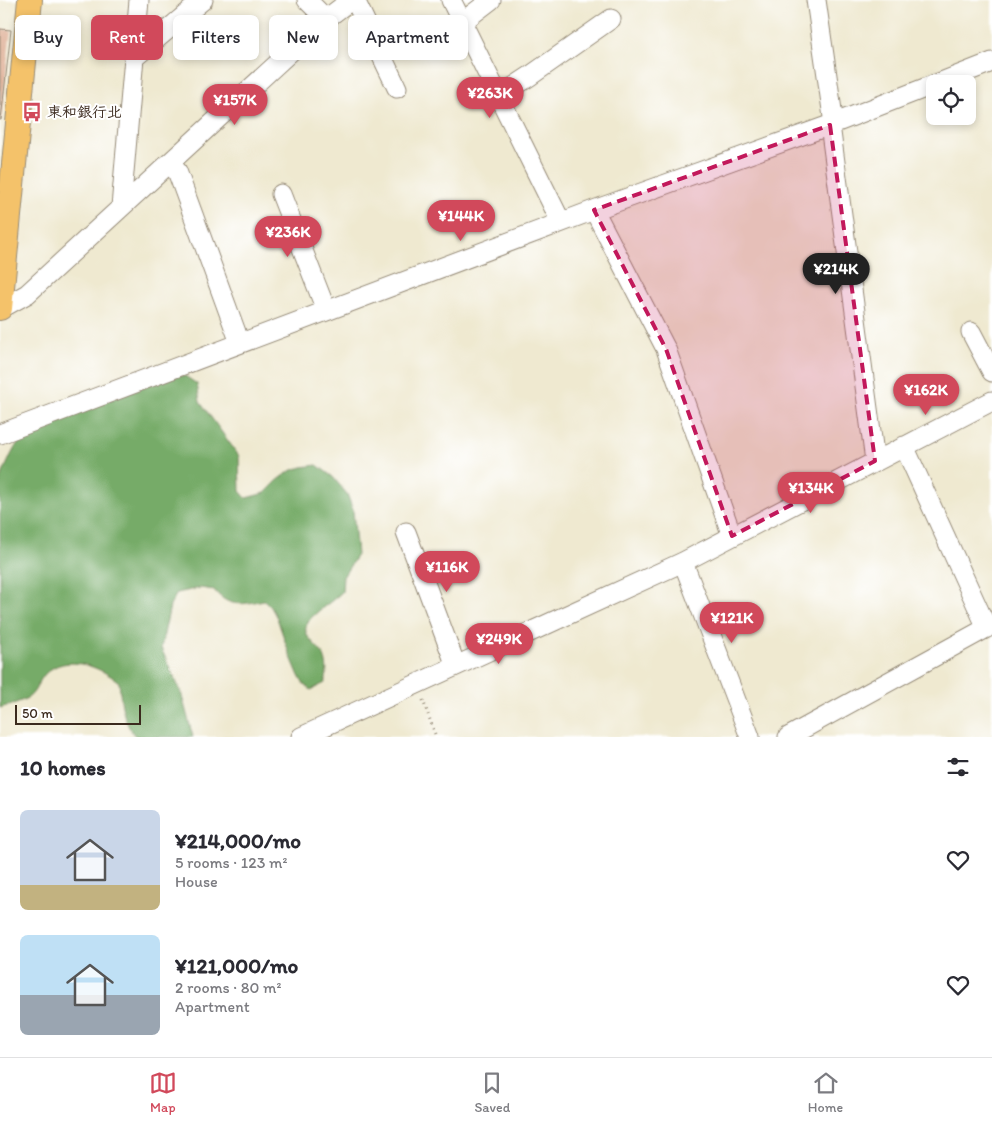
<!DOCTYPE html>
<html lang="en">
<head>
<meta charset="utf-8">
<style>
	:root { --surface:#fff; --page:#f7f7f7; --text:#2b2b33; --muted:#7c7c81; --line:#e1e1e2; --accent:#d1495b }
	body { margin:0; font-family:Itim,"Klee One",sans-serif; background:var(--page); color:var(--text); height:100vh; display:flex; flex-direction:column; font-size:19px; white-space:nowrap }
	* { box-sizing:border-box; margin:0 }
	p { font-size:16px; color:var(--muted) }
	.icon { flex:none; width:28px; height:28px; fill:none; stroke:currentColor; stroke-width:2; stroke-linecap:round; stroke-linejoin:round }
	.map { position:relative; height:737px; overflow:hidden }
	.details { display:flex; flex-direction:column; background:var(--surface); flex:1 }
	.details>* { flex:none }
	.hud { position:absolute; left:15px; top:15px; width:500px; height:45px; display:flex; gap:10px }
	.buttons { position:absolute; left:926px; top:75px; display:grid; gap:10px }
	.buttons a { display:grid; place-items:center; width:50px; height:50px; border-radius:8px; background:var(--surface); box-shadow:0 2px 8px #0003; font-size:25px }
	.scale { position:absolute; left:15px; bottom:12px; width:126px; box-sizing:border-box; padding-left:5px; border:2px solid #3b2a1e; border-top:0; font-size:14px; line-height:18px; white-space:nowrap; color:#3b2a1e; -webkit-text-stroke:4px #fff; paint-order:stroke }
	.price { position:absolute; translate:-50% -42px; padding:0 11px; border-radius:18px; background:var(--accent); color:#fff; font-size:16px; line-height:32px; filter:drop-shadow(0 1px 2px #0008) }
	.price::after { content:''; position:absolute; left:50%; top:30px; width:15px; height:11px; margin-left:-8px; background:inherit; clip-path:polygon(0 0,100% 0,50% 100%) }
	.price.on { background:#222; color:#fff }
	ul { padding:0; list-style:none }
	li { display:flex; align-items:center; gap:15px; height:125px; padding:0 20px }
	li span { display:grid; place-items:center; flex:none; width:140px; height:100px; border-radius:8px; color:#555 }
	li>.icon { margin-inline-start:auto }
	span .icon { width:60px; height:60px; fill:#fffc; stroke-width:1 }
	li b { font-size:21px }
	h2 { display:flex; justify-content:space-between; align-items:center; height:60px; padding:0 20px; font-size:21px }
	.chip { padding:0 18px; border-radius:8px; background:var(--surface); box-shadow:0 2px 8px #0003; font-size:18px; line-height:45px }
	.chip.on { background:var(--accent); color:#fff }
	.dock { display:flex; justify-content:space-around; align-items:center; height:70px; border-top:1px solid var(--line); background:var(--surface); font-size:14px; color:var(--muted) }
	.dock a { display:grid; justify-items:center; gap:2px }
	.dock .on { color:var(--accent) }
	.map>svg:first-child { display:block }
	.forest { fill:#76ab67; stroke:#586a42 }
	.building { fill:#daa689 }
	.lines { fill:none; stroke-linecap:round; stroke-linejoin:round }
	.minor-casing { stroke:#958a77; stroke-width:21 }
	.major-casing { stroke:#958a77; stroke-width:26 }
	.path { stroke:#958a77; stroke-width:3; stroke-dasharray:1 4; stroke-linecap:butt }
	.minor { stroke:#fff; stroke-width:19 }
	.major { stroke:#f4c26a; stroke-width:24 }
	.marked { fill:#c2185b; fill-opacity:0.2; stroke:#c2185b; stroke-width:4; stroke-dasharray:10 6; stroke-linejoin:round }
	.labels { text-anchor:middle; dominant-baseline:central; stroke-width:4; stroke-linejoin:round; paint-order:stroke }
	.poi-label { font-size:15px; font-weight:bold; fill:#3b2a1e; stroke:#fff; text-anchor:start }
</style>
</head>
<body>
<div class="map">
<svg width="992" height="737" viewBox="0 0 992 737">
	<rect width="100%" height="100%" fill="#fff"/>
	<filter id="ink" filterUnits="userSpaceOnUse"><feTurbulence type="fractalNoise" baseFrequency=".02" numOctaves="2"/><feDisplacementMap in="SourceGraphic" scale="10" xChannelSelector="R" yChannelSelector="G"/><feConvolveMatrix kernelMatrix="1 2 1 2 8 2 1 2 1" color-interpolation-filters="sRGB"/></filter>
	<filter id="wash" filterUnits="userSpaceOnUse"><feTurbulence type="fractalNoise" baseFrequency=".0096" numOctaves="4" result="noise"/><feDisplacementMap in="SourceGraphic" scale="20" xChannelSelector="R" yChannelSelector="G"/><feGaussianBlur stdDeviation="1.12" result="paint"/><feColorMatrix in="noise" values="0 0 0 0 0 0 0 0 0 0 0 0 0 0 0 0 0 1.4 0 .05"/><feComposite in="paint" operator="in"/></filter>
	<g filter="url(#wash)">
		<rect width="100%" height="100%" fill="#efe9d0"/>
		<path class="forest" d="M172 375 185 376 197 384 200 402 239 456 240 491 246 498 265 493 277 481 290 471 302 467 317 465 333 477 347 494 353 510 357 555 343 577 342 592C333 601 321 608 312 617 295 635 317 642 324 656 328 665 327 675 325 683L311 690 304 685 299 676 288 650 277 618 271 607 264 600C244 604 229 609 214 590L200 588 177 593 170 606 161 648 181 692 193 737H136C122 721 121 702 119 682 99 666 65 653 45 674 39 680 36 692 29 697 21 702 9 705 0 708V479C9 461 12 448 26 433Z"/>
		<g id="blocks">
			<path class="building" d="M0 29 11 30 1 120H0Z"/>
		</g>
	</g>
	<g filter="url(#ink)">
		<use href="#blocks" fill-opacity="0" stroke="#958a77" stroke-width="1"/>
		<g class="lines">
			<defs>
				<path id="minor" d="M307 0 326 19
					M355 0 397 88
					M451 0 561 222
					M816 0 834 124
					M461 23 491 0
					M134 58 203 0
					M936 84 992 62
					M498 97 530 76 611 19
					M830 125 875 461
					M168 164 177 171 240 343
					M281 194 326 310
					M121 207 139 0
					M594 210 666 349 732 536
					M0 309 27 294 326 19 351 0
					M971 332 992 372
					M0 434 594 210 830 125 935 84
					M904 446 987 628
					M406 532 456 666
					M683 562 750 737
					M301 737 683 562 992 401
					M788 737 992 625"/>
				<path id="major" d="M0 308 30 0"/>
			</defs>
			<use href="#minor" class="minor-casing"/>
			<use href="#major" class="major-casing"/>
			<path class="path" d="M423 700 436 737"/>
			<use href="#minor" class="minor"/>
			<use href="#major" class="major"/>
		</g>
	</g>
	<path class="marked" d="M830 125 875 461 732 536 666 349 594 210Z"/>
	<defs>
		<symbol id="bus-bare" viewBox="-9 -9 18 18"><path d="M-5-6H5V4H4V6H2V4H-2V6H-4V4H-5ZM-3.5-4V0h7V-4ZM-3.5 1.2v1.5H-2V1.2ZM2 1.2v1.5H3.5V1.2Z" fill="#d1495b" stroke="#fff" stroke-width="2.5" paint-order="stroke"/></symbol>
	</defs>
	<g fill-rule="evenodd">
		<use href="#bus-bare" x="18" y="98" width="28" height="28"/>
	</g>
	<g class="labels">
		<g class="poi-label">
			<text x="47" y="112">東和銀行北</text>
		</g>
	</g>
</svg>
<div class="buttons">
<a><svg class="icon" aria-label="locate" viewBox="0 0 24 24"><circle cx="12" cy="12" r="6"/><path d="M12 2v4M12 18v4M2 12h4M18 12h4"/></svg></a>
</div>
<div class="scale">50 m</div>
<b class="price" style="left:490px;top:119px">¥263K</b>
<b class="price" style="left:235px;top:126px">¥157K</b>
<b class="price" style="left:461px;top:242px">¥144K</b>
<b class="price" style="left:288px;top:258px">¥236K</b>
<b class="price on" style="left:836px;top:295px">¥214K</b>
<b class="price" style="left:926px;top:416px">¥162K</b>
<b class="price" style="left:811px;top:514px">¥134K</b>
<b class="price" style="left:447px;top:593px">¥116K</b>
<b class="price" style="left:732px;top:644px">¥121K</b>
<b class="price" style="left:499px;top:665px">¥249K</b>
<div class="hud">
<a class="chip">Buy</a>
<a class="chip on">Rent</a>
<a class="chip">Filters</a>
<a class="chip">New</a>
<a class="chip">Apartment</a>
</div>
</div>
<section class="details">
<h2>10 homes<svg class="icon" aria-label="filters" viewBox="0 0 24 24"><path d="M4 7h16M4 17h16"/><circle cx="9" cy="7" r="2"/><circle cx="15" cy="17" r="2"/></svg></h2>
<ul>
<li><span style="background:linear-gradient(#c9d6e8 75%,#c2b280 0)"><svg class="icon" aria-label="home" viewBox="0 0 24 24"><path d="M3 11l9-7 9 7M6 9v11h12V9"/></svg></span><div><b>¥214,000/mo</b><p>5 rooms · 123 m²</p><p>House</p></div><svg class="icon" aria-label="heart" viewBox="0 0 24 24"><path d="M12 20l-8-8c-3-5 5-10 8-4 3-6 11-1 8 4z"/></svg></li>
<li><span style="background:linear-gradient(#bfe0f5 60%,#9aa5b1 0)"><svg class="icon" aria-label="home" viewBox="0 0 24 24"><path d="M3 11l9-7 9 7M6 9v11h12V9"/></svg></span><div><b>¥121,000/mo</b><p>2 rooms · 80 m²</p><p>Apartment</p></div><svg class="icon" aria-label="heart" viewBox="0 0 24 24"><path d="M12 20l-8-8c-3-5 5-10 8-4 3-6 11-1 8 4z"/></svg></li>
</ul>
</section>
<nav class="dock">
<a class="on"><svg class="icon" aria-label="map" viewBox="0 0 24 24"><path d="M3 6l6-2 6 2 6-2v14l-6 2-6-2-6 2zM9 4v14M15 6v14"/></svg>Map</a>
<a><svg class="icon" aria-label="saved" viewBox="0 0 24 24"><path d="M7 4h10v16l-5-4-5 4z"/></svg>Saved</a>
<a><svg class="icon" aria-label="home" viewBox="0 0 24 24"><path d="M3 11l9-7 9 7M6 9v11h12V9"/></svg>Home</a>
</nav>
</body>
</html>
